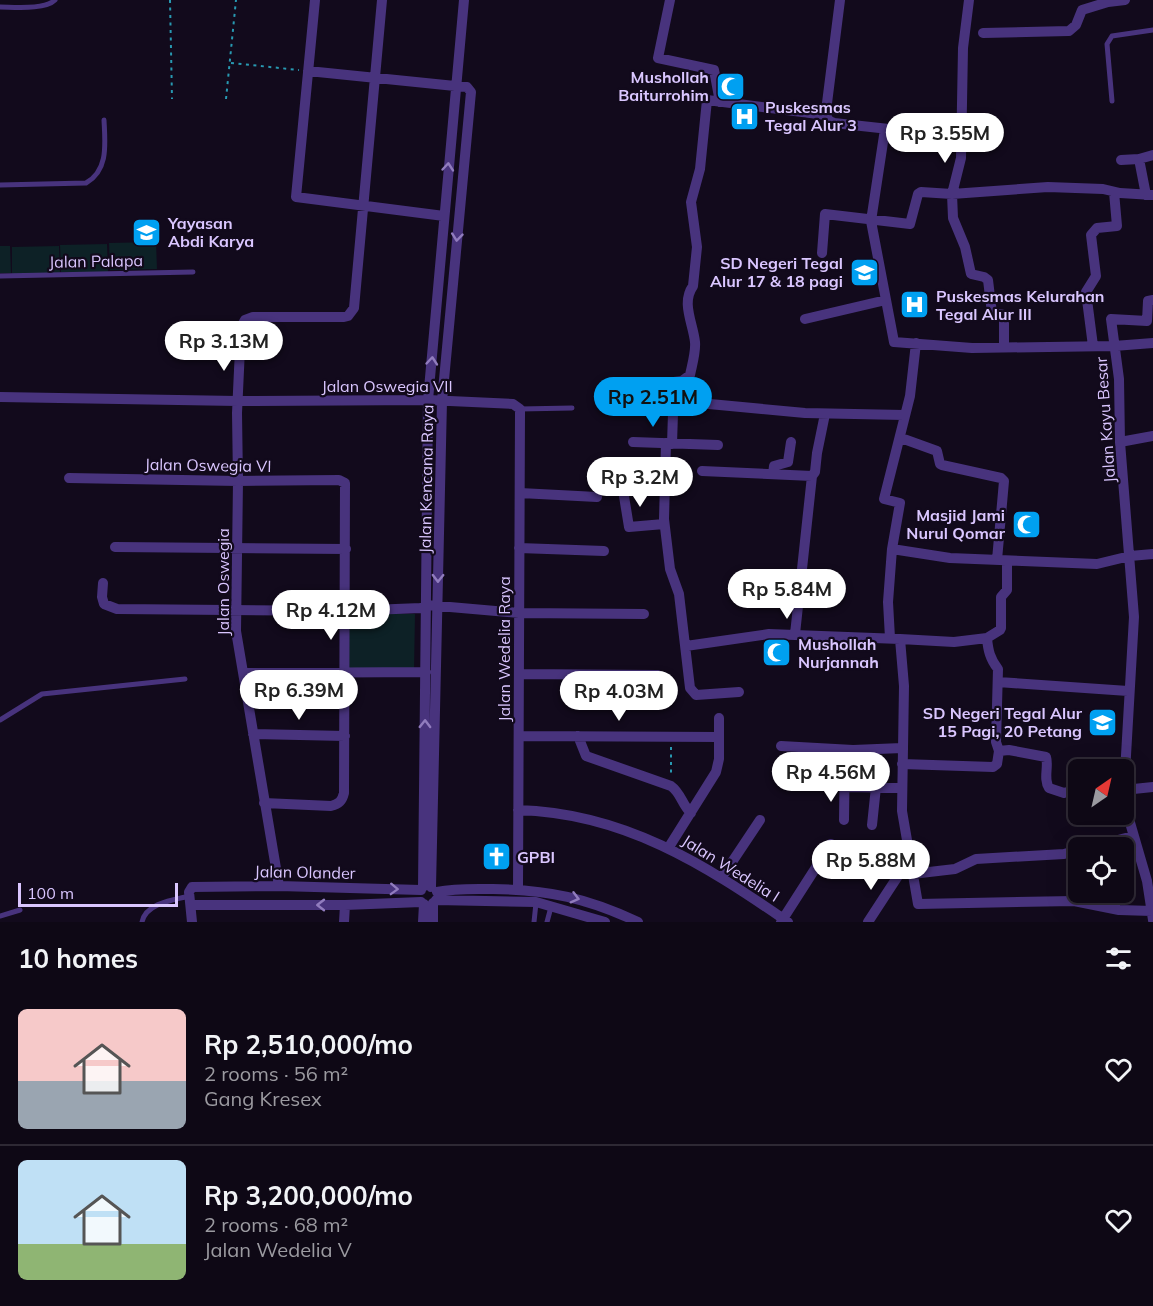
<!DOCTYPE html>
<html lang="en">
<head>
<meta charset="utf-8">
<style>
	:root { --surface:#0e0815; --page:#1c1622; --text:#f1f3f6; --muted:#9b9aa0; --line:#2e2934; --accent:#00a0f1 }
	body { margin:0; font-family:Mulish,sans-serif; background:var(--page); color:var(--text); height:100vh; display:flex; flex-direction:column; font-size:22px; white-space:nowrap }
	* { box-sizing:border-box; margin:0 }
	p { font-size:20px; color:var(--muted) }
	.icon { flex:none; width:33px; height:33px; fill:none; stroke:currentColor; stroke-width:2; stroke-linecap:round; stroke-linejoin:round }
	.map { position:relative; height:922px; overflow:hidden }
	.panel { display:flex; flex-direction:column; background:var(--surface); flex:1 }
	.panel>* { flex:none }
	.needle { width:39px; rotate:34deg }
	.controls { position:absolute; left:1068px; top:759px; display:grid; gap:12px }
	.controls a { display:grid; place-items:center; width:66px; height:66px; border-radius:9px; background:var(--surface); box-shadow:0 6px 24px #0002,0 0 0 2px var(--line); font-size:30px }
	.scale { position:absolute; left:18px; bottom:15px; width:160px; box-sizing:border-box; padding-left:6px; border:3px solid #dac6ff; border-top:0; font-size:16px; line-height:21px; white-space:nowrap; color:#dac6ff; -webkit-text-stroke:4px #120a1c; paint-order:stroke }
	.price { position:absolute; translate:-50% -51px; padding:0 14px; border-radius:21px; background:#fff; color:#222; font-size:20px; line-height:39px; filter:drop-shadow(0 2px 3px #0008) }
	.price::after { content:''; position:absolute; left:50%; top:36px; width:18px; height:14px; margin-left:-9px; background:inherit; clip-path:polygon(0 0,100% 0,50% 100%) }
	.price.active { background:var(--accent); color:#111 }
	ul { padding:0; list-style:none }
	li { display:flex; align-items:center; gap:18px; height:150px; padding:0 18px }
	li+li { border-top:2px solid var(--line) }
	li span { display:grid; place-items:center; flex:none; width:168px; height:120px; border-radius:9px; color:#555 }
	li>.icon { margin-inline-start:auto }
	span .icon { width:72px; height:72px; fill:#fffc; stroke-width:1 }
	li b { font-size:26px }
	h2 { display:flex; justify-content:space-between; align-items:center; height:72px; padding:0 18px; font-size:26px }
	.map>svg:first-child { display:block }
	.green { fill:#0d2126 }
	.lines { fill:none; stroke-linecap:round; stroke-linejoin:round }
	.path { stroke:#2899b1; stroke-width:2; stroke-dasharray:3 4.5; stroke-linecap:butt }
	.service { stroke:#48337d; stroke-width:5 }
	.minor { stroke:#48337d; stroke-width:10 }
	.oneway { stroke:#917cbe }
	.labels { text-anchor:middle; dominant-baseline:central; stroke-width:4.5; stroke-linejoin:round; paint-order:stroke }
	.poi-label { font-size:16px; font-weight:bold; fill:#dac6ff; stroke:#120a1c; text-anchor:start }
	.street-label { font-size:16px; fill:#dac6ff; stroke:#120a1c }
</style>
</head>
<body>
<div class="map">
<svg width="1153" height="922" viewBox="0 0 1153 922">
	<rect width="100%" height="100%" fill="#120a1c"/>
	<path class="green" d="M156 242 157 269 110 270 109 243Z
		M107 244 108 272H61L60 245Z
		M0 246H10L11 273H0Z
		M59 246 60 273 12 274V247Z
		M349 614H415L414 671 347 668Z"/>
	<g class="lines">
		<path class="path" d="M170 0 172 99
			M231 63 299 70
			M226 99 236 0
			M671 747V774"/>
		<path class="service" d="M0 7C14 7 45 10 55 0
			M1112 101 1107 44 1112 36 1153 30
			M0 185 86 183C109 170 105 143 104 120
			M0 276 193 272
			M520 409 572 408
			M0 720 42 694 185 679
			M0 916 20 910
			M142 922C146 903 173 900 190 896
			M534 922 536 903
			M547 922 551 907"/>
		<path class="minor" d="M315 0 296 197 444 216
			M670 0 658 58 714 70 720 102
			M969 0 963 48 961 158 952 194 953 218 965 247 971 274 984 277 988 280 992 313 1004 315V347
			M983 33 1069 31 1076 25 1082 10 1108 2 1125 0
			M308 71 455 86 467 87 471 92 442 401 431 887
			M826 111 840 0
			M885 129 871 221 894 342 972 348 1114 346 1153 343
			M1139 159 1146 195
			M1121 160 1139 159 1153 155
			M822 253 825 214 910 224 918 194 921 192 952 194 1048 187 1103 189 1120 193 1153 195
			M805 319 886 300
			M1093 346 1086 292 1096 276 1091 235 1097 228 1117 226 1114 192
			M603 394 805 413 904 415
			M0 397 237 401 428 400 513 404 520 409V413L518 889
			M901 438 937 451 940 464 942 465 1001 478 1004 481 997 560
			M633 442 718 445
			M1120 442 1153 436
			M666 443 664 519 670 569 679 594 690 688 696 695 739 692
			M672 444 674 382 682 381 690 375C692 365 696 352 695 342 693 323 681 303 693 286L697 247 691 202 700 169 707 100 826 115 829 121 834 123 962 137
			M702 471 812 476 815 472 817 453 825 414
			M773 474 774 466 788 462 791 442
			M69 478 238 481 339 480 345 483 344 793C342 801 339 804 331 806L264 803
			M622 484 629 527 664 524
			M520 493 597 497
			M115 547 346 549
			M519 548 604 551
			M892 549 950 558 1097 564 1130 556 1153 554
			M103 583 102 597 104 604 117 609 345 611 421 608 427 605 519 613 644 614
			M795 634 812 476
			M890 638 888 602 892 549 900 503 884 499 910 396 916 343
			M900 639 954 642 987 638
			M686 646 769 634 900 639 904 686 902 811 918 904 1074 901 1119 910 1152 911
			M244 673 426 672
			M519 674 658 675
			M998 682 1128 691
			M253 734 345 736
			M519 736 719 737
			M578 736 586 756 671 786C681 793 682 805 691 813
			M781 746 853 750 902 748
			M999 751 996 742 998 669C990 659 988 650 987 638L1000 630 1001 628V597L1007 590V561
			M902 764 993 767 997 764 999 751 1009 750 1046 757C1049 767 1043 778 1049 788L1064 793 1078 789
			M846 787 902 788
			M1124 790 1134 617 1120 442 1119 379 1111 319 1147 321 1148 301 1153 300
			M1124 790 1153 787
			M1124 802 1147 881 1153 920
			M518 810C624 813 704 864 788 922
			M844 820 845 750
			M872 825 876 787
			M669 847 716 772 719 759V718
			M1088 848 1133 836
			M912 874 955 869 976 859 1064 854 1078 850
			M722 877 760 820
			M279 886 236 631 238 481 237 413 241 327 245 320 253 317H344L348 316 354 308 382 0
			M423 887 428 400 464 0
			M437 892C456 888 474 889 493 889 549 890 587 898 638 922
			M436 900 536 902 605 922
			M433 903V922
			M192 905H345L421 902
			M192 922 189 892 192 887 279 886 421 890
			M344 922 345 905
			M423 922 424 904
			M781 922 831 844
			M868 922 898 876"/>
	</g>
	<defs><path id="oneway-chevron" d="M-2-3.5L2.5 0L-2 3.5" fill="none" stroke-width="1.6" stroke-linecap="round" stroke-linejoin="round" transform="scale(1.5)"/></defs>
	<g class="oneway">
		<use href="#oneway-chevron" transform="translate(448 167) rotate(-85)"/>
		<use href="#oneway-chevron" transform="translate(457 237) rotate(96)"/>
		<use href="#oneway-chevron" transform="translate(432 361) rotate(-85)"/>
		<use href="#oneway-chevron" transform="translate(438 578) rotate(91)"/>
		<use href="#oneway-chevron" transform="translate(425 724) rotate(-89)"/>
		<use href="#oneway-chevron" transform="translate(394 889) rotate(2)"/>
		<use href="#oneway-chevron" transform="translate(575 898) rotate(15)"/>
		<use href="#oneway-chevron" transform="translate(321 905) rotate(-180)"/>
	</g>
	<defs>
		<symbol id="mosque-square" viewBox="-11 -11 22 22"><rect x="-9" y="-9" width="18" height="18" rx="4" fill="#00a0f1" stroke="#120a1c"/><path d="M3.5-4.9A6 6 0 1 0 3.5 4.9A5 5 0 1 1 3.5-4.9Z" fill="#fff"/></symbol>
		<symbol id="hospital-square" viewBox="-11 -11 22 22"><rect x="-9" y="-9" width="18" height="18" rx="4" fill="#00a0f1" stroke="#120a1c"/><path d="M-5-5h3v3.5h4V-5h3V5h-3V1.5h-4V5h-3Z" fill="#fff"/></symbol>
		<symbol id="school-square" viewBox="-11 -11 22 22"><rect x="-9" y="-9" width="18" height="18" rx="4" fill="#00a0f1" stroke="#120a1c"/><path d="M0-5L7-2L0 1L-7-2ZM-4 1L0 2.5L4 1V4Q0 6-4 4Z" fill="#fff"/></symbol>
		<symbol id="church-square" viewBox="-11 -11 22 22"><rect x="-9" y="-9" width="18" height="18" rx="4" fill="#00a0f1" stroke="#120a1c"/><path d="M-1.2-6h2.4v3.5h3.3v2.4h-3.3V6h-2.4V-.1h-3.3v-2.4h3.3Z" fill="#fff"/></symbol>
	</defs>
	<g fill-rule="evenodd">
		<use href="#mosque-square" x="714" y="70" width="33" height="33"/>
		<use href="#hospital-square" x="728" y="100" width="33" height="33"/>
		<use href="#school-square" x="130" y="216" width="33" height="33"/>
		<use href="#school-square" x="848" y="256" width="33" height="33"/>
		<use href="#hospital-square" x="898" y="288" width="33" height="33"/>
		<use href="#mosque-square" x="1010" y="508" width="33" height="33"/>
		<use href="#mosque-square" x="760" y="636" width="33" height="33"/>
		<use href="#school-square" x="1086" y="706" width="33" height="33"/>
		<use href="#church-square" x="480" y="840" width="33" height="33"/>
	</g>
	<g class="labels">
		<g class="poi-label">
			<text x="709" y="77" text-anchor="end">Mushollah<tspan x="709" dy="18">Baiturrohim</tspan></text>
			<text x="765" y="107">Puskesmas<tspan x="765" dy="18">Tegal Alur 3</tspan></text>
			<text x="168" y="223">Yayasan<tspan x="168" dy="18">Abdi Karya</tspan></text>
			<text x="843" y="263" text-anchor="end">SD Negeri Tegal<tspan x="843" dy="18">Alur 17 &amp; 18 pagi</tspan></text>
			<text x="936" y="296">Puskesmas Kelurahan<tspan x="936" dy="18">Tegal Alur III</tspan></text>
			<text x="1005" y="515" text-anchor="end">Masjid Jami<tspan x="1005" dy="18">Nurul Qomar</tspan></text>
			<text x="798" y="644">Mushollah<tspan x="798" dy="18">Nurjannah</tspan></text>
			<text x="1082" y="713" text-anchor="end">SD Negeri Tegal Alur<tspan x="1082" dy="18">15 Pagi, 20 Petang</tspan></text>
			<text x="517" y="857">GPBI</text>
		</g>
		<g class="street-label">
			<text transform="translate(96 261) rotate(-1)">Jalan Palapa</text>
			<text x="387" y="386">Jalan Oswegia VII</text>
			<text transform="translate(1105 420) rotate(-94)">Jalan Kayu Besar</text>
			<text transform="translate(208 465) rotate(1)">Jalan Oswegia VI</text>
			<text transform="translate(426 479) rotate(-89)">Jalan Kencana Raya</text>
			<text transform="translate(223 582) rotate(-90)">Jalan Oswegia</text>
			<text transform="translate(504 649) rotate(-90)">Jalan Wedelia Raya</text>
			<text transform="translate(731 868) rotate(32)">Jalan Wedelia I</text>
			<text transform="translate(305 872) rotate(1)">Jalan Olander</text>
		</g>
	</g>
</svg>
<div class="controls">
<a><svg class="needle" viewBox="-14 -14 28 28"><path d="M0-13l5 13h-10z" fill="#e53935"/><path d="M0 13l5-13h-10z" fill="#9b9aa0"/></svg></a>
<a><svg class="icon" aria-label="locate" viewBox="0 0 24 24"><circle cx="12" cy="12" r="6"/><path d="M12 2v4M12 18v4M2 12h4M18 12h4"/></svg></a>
</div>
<div class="scale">100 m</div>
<b class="price" style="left:945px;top:164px">Rp 3.55M</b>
<b class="price" style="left:224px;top:372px">Rp 3.13M</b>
<b class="price active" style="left:653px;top:428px">Rp 2.51M</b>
<b class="price" style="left:640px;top:508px">Rp 3.2M</b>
<b class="price" style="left:787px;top:620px">Rp 5.84M</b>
<b class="price" style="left:331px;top:641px">Rp 4.12M</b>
<b class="price" style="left:299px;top:721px">Rp 6.39M</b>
<b class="price" style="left:619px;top:722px">Rp 4.03M</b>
<b class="price" style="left:831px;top:803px">Rp 4.56M</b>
<b class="price" style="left:871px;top:891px">Rp 5.88M</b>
</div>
<section class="panel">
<h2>10 homes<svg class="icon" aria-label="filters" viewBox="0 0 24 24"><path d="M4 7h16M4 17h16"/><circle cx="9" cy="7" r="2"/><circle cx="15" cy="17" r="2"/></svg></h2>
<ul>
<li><span style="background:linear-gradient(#f6c9c9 60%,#9aa5b1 0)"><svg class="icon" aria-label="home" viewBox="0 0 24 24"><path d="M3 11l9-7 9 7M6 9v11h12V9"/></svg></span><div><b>Rp 2,510,000/mo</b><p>2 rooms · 56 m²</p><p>Gang Kresex</p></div><svg class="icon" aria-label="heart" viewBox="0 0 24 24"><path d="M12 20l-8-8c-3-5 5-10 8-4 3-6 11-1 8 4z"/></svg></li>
<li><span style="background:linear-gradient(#bfe0f5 70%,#8fb573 0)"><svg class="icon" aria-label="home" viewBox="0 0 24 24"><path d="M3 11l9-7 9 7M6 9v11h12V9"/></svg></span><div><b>Rp 3,200,000/mo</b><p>2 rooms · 68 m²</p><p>Jalan Wedelia V</p></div><svg class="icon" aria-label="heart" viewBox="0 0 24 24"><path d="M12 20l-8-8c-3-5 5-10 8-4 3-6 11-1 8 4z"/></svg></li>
</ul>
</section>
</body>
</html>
